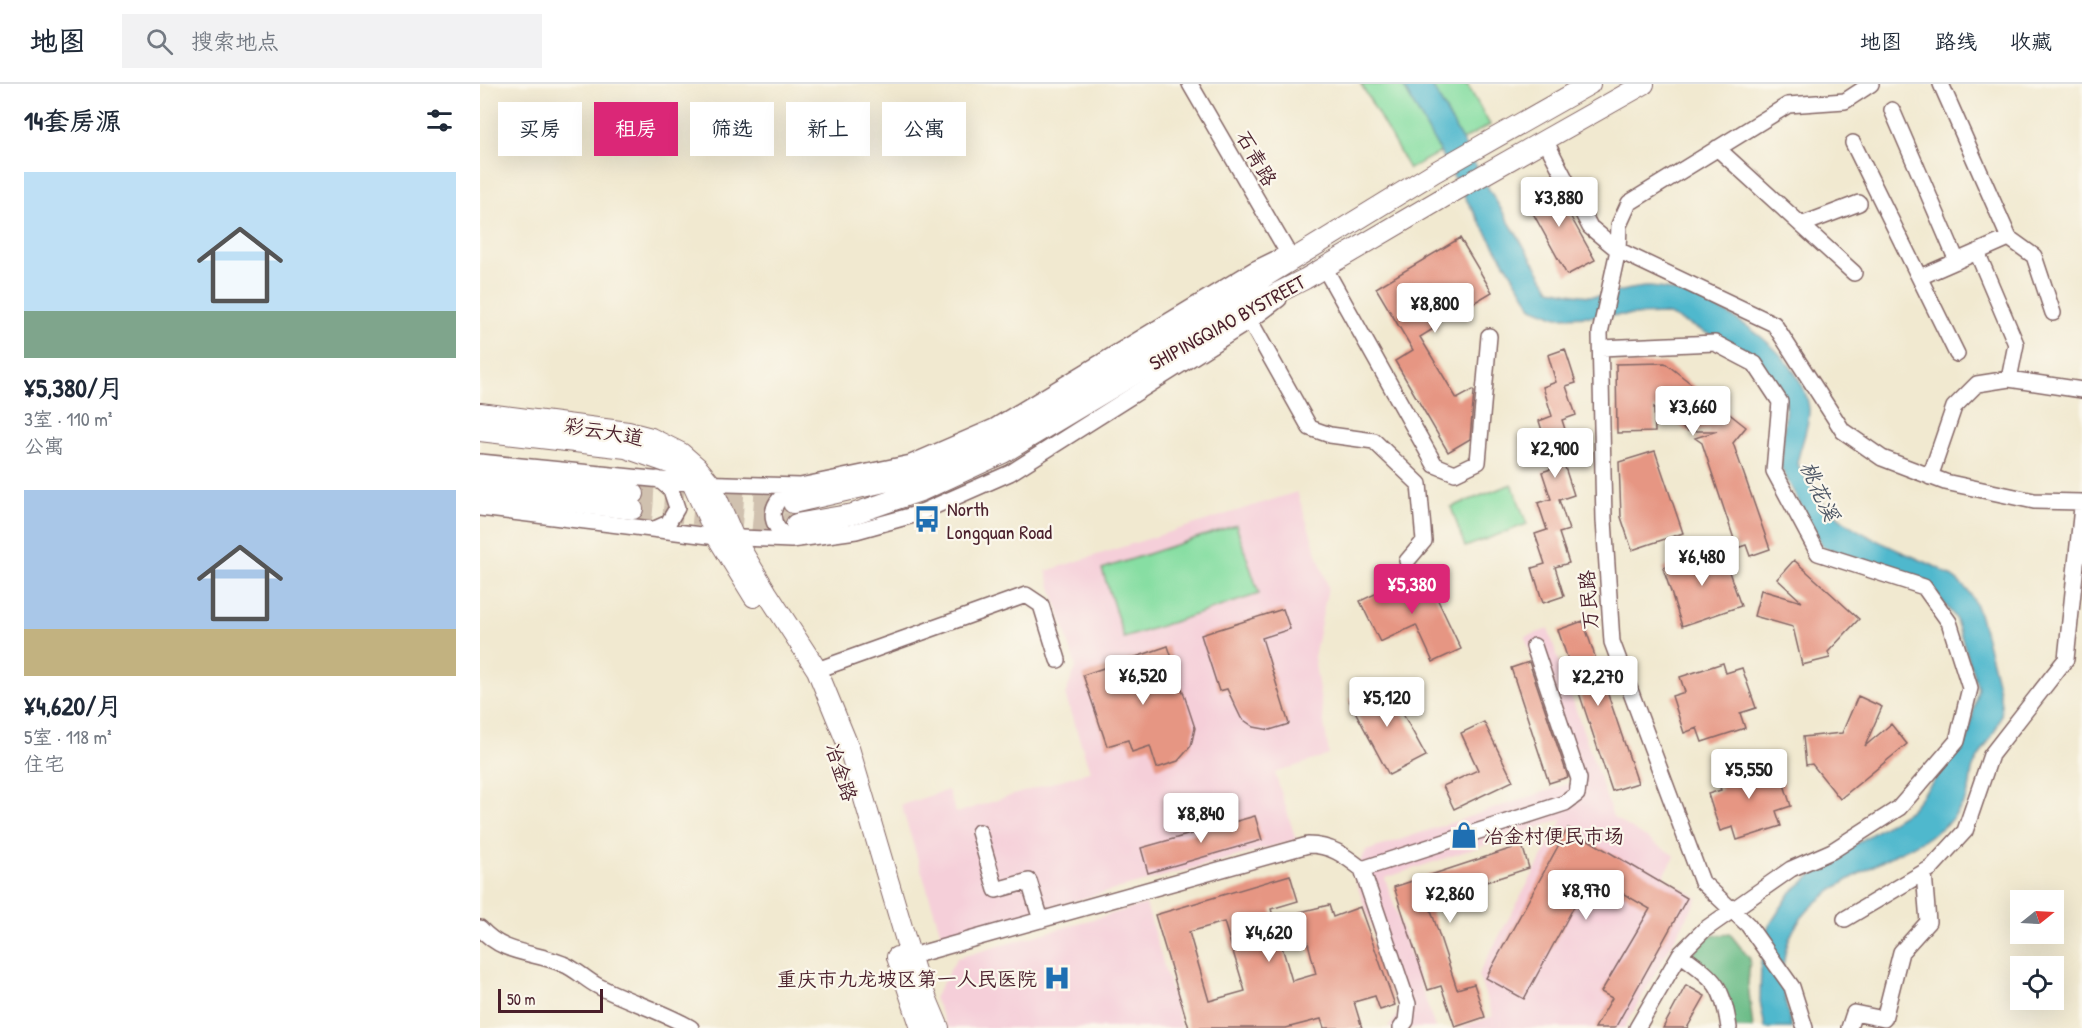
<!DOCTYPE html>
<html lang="zh">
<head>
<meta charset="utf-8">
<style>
	:root { --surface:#fff; --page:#f2f2f3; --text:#1f2937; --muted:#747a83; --line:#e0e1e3; --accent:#db2777 }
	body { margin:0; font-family:"Patrick Hand","LXGW WenKai TC",sans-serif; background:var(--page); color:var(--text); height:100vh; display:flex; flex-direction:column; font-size:22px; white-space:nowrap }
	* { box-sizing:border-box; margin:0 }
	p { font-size:20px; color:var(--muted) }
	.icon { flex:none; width:33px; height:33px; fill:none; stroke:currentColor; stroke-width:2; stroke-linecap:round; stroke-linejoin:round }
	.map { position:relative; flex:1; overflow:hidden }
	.details { display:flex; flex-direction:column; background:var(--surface); width:480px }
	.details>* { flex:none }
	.guide { position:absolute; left:18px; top:18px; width:570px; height:54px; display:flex; gap:12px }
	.needle { width:39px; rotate:72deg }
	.fabs { position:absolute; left:1530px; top:806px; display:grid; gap:12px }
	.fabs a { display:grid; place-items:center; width:54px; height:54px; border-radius:0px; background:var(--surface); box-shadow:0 6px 24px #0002; font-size:30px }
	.scale { position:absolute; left:18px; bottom:15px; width:105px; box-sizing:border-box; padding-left:6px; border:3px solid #4a1f2b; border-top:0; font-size:16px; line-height:21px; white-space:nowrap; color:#4a1f2b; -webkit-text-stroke:4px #fbf7ec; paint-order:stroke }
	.price { position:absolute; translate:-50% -51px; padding:0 14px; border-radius:6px; background:#fff; color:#222; font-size:20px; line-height:39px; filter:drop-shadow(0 2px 3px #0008) }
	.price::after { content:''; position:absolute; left:50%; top:36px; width:18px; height:14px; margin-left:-9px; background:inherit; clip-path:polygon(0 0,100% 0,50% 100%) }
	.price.active { background:var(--accent); color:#fff }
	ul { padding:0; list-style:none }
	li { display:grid; align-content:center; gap:12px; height:318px; padding:0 24px }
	li span { display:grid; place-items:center; height:186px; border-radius:0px; color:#555 }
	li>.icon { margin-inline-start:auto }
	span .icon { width:108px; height:108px; fill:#fffc; stroke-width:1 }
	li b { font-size:26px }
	h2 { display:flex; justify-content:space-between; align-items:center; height:72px; padding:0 24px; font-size:26px }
	.tag { padding:0 21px; border-radius:0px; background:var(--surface); box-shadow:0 6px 24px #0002; font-size:21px; line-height:54px }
	.tag.active { background:var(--accent); color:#fff }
	header { display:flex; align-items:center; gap:36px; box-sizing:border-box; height:84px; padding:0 30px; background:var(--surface); border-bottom:2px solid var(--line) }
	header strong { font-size:28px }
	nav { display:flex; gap:33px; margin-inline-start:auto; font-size:21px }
	.search { width:420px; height:54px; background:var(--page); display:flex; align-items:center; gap:15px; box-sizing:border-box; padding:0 21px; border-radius:0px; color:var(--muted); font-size:22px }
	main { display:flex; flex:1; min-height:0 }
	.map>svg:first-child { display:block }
	.built { fill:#f5cfd9 }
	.green { fill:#87dea3; stroke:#687e67; stroke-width:1.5 }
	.forest { fill:#6dbd89; stroke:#5c6e5a; stroke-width:1.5 }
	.water { fill:#50b8cd; stroke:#4d6c7c; stroke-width:1.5 }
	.building { fill:#e69683; fill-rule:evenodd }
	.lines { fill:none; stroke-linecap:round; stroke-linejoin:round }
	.major-tunnel { stroke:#d0c1af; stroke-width:20; stroke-dasharray:20 10; stroke-linecap:butt }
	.minor-casing { stroke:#846665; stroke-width:18 }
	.major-casing { stroke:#846665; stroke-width:22 }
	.minor { stroke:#fff; stroke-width:15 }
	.major { stroke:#fff; stroke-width:20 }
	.labels { text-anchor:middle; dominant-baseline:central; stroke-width:4.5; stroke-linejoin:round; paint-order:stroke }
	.street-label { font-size:20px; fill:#4a1f2b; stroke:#fbf7ec }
	.poi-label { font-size:20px; fill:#4a1f2b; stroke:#fbf7ec; text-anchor:start }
	.water-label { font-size:21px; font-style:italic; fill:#4c5564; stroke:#fbf7ec }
</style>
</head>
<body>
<header>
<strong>地图</strong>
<div class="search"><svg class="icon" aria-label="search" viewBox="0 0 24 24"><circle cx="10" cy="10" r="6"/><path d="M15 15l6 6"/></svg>搜索地点</div>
<nav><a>地图</a><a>路线</a><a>收藏</a></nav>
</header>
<main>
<section class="details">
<h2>14套房源<svg class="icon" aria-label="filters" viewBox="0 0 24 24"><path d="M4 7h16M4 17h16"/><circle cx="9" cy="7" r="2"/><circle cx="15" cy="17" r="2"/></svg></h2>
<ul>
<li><span style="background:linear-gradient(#bfe0f5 75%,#7fa58c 0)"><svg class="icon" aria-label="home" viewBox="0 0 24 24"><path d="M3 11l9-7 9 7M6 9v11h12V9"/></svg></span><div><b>¥5,380/月</b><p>3室 · 110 m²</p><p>公寓</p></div></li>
<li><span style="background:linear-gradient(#a9c7e8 75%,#c2b280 0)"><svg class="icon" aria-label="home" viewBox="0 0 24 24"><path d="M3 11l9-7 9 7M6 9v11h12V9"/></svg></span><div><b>¥4,620/月</b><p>5室 · 118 m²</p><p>住宅</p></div></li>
</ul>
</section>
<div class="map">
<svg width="1602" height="944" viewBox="0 0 1602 944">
	<rect width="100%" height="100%" fill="#fbf7ec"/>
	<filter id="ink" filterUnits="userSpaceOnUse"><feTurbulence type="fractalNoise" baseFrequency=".0167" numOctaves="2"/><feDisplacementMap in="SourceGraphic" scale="12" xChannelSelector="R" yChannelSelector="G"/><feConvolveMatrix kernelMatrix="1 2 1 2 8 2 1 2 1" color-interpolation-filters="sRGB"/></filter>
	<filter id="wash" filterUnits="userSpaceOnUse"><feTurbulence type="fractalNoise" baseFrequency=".008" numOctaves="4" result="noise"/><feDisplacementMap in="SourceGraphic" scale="24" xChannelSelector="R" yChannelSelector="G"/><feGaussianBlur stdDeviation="1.35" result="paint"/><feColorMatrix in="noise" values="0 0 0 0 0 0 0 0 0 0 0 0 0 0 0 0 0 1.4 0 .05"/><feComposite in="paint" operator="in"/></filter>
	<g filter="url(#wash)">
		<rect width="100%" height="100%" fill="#f1e9d0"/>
		<path class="built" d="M817 408 848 503 834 573 849 671 795 689 816 756 462 853 421 721 468 706 476 729 610 687 585 611 596 583 566 487Z
			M1068 545 1133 733 1195 772 1183 793 1218 814 1144 944H979L1013 932 998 891 1083 735 905 794 955 944H908L921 926 873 789 886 767 1093 698 1045 553Z
			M666 820 702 944H468L454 914 477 874Z"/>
		<path class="green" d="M881 0H987L1010 41 929 85Z
			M1032 400 1047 440 985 463 971 423Z
			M756 441 779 510 644 554 622 485Z"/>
		<path class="forest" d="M1250 850 1270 875 1268 900 1273 944H1254C1248 904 1244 896 1211 871L1228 852Z"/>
		<path class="water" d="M922 0H951L1010 107 1070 205C1084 207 1101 213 1116 212 1134 211 1152 202 1170 203 1226 206 1323 266 1329 325 1330 341 1320 363 1317 379 1342 431 1377 449 1429 471 1450 480 1471 488 1487 506 1499 519 1506 556 1511 574 1514 587 1524 620 1521 632 1516 652 1500 666 1493 684 1490 691 1491 699 1489 706 1484 723 1471 738 1456 748 1444 757 1429 763 1416 770 1333 813 1281 840 1312 944H1285L1280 917 1281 879 1287 845 1311 808 1352 775 1430 726 1488 655 1498 604 1475 533 1447 498 1343 463 1301 384 1306 319 1279 274 1187 230 1077 233 1052 223 989 120Z"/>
		<g id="blocks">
			<path class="building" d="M1070 96 1115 176 1087 191 1043 111Z
				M980 154 1012 208 985 224 972 203 945 220 958 242 940 253 977 315 993 306 994 308 990 355 968 368 915 277 933 266 896 204Z
				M1085 265 1096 299 1086 302 1096 331 1082 336 1091 364 1080 368 1094 411 1079 416 1089 446 1079 449 1089 479 1075 483 1084 512 1063 519 1052 484 1065 480 1055 450 1067 446 1058 419 1071 415 1062 388 1074 384 1059 337 1072 332 1063 303 1076 298 1068 271Z
				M1185 279 1266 343 1253 359 1290 465 1270 472 1266 461 1257 464 1222 359 1215 354 1237 347H1207L1174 323 1175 348 1137 349 1136 280Z
				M1175 367 1203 449 1152 466 1141 433 1139 378Z
				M1241 465 1261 522 1202 542 1183 484Z
				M1314 476 1379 535 1348 568 1350 574 1322 581 1313 543 1274 532 1281 506 1322 518 1297 495Z
				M944 487 981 565 953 578 936 541 900 558 880 517Z
				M803 525 810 545 782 554 809 640 790 646 774 643 761 634 747 605 739 607 721 551Z
				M1103 537 1158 699 1132 707 1078 546Z
				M688 562 715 644 711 662 698 677 677 684 670 662 652 668 648 656 627 662 603 591Z
				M1049 578 1088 693 1069 699 1031 584Z
				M1243 579 1246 589 1262 584 1276 624 1260 629 1265 644 1222 658 1217 644 1204 649 1192 612 1205 608 1200 593Z
				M905 597 946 672 909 691 869 616Z
				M1378 612 1402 623 1385 662 1411 640 1427 660 1360 715 1332 680 1326 681 1323 653 1362 649Z
				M1004 638 1033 697 974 725 963 702 998 686 981 649Z
				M1279 677 1282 687 1298 682 1311 722 1296 727 1301 742 1257 756 1253 743 1240 747 1228 710 1241 706 1236 691Z
				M775 732 782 756 668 789 661 764Z
				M1088 744 1207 814 1135 944H1115L1132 914 1121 908 1170 825 1111 791 1044 915 1006 894Z
				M1042 761 1049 784 948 817 977 905 994 900 1005 933 975 943 961 902 948 906 914 803Z
				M810 791 818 817 791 825 812 897 836 890 820 828 849 821 853 833 880 823 915 921 900 926 895 912 874 918 882 944H844L841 935 806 944H709L675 831ZM744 838 765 907 729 917 709 848Z
				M1206 901 1225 912 1207 944H1183Z"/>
		</g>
	</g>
	<g filter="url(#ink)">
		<use href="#blocks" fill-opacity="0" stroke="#846665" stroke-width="1.5"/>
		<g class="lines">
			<path class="major-tunnel" d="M154 410 313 419
				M153 425 316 440"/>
			<defs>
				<path id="minor" d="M710 0 808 169
					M1461 0 1529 154 1554 172 1573 229
					M1412 26 1477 177
					M1065 56 1110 143 1138 166 1294 240 1363 347 1402 374 1465 398 1554 417 1602 418
					M1373 59 1477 270
					M1237 64 1374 189
					M1321 141 1379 119
					M1497 168 1536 260 1529 295
					M844 183 955 381 975 389 998 378 1009 252
					M1440 193 1529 154
					M770 237 830 344 850 351 894 357 939 400 944 457 927 477
					M1121 264 1235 259 1275 280 1300 318 1294 387 1338 469 1444 503 1469 538 1490 604 1477 657 1419 724 1352 767 1311 785 1224 846 1200 870 1157 944
					M0 378 212 399 320 402 431 379 514 343 775 185 808 169
					M1450 393 1474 323 1497 300 1529 295 1602 306
					M0 424 237 453 311 456 376 447 437 430 530 389 770 237 799 215
					M177 444 188 439 197 424 191 406 178 395
					M311 456C284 439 289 416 317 403
					M337 586 546 511 561 521 578 576
					M499 748 516 806 549 797 561 836
					M882 785 1085 719 1097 710 1099 695 1054 562
					M1365 835 1451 784 1485 747 1511 671 1586 575 1602 423
					M0 844C25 872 53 867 83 880 96 885 106 896 118 902 149 918 182 927 211 944
					M1200 870C1234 895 1243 900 1249 944
					M421 875 828 761C851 761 864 771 882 785L928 920 926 937 921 944
					M1325 944 1312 903 1268 841 1222 798 1132 558 1124 436 1120 249 1138 166 1139 141 1149 119 1308 21 1365 17 1391 0
					M1369 944 1374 929 1404 935 1421 868 1448 838 1444 789"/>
				<path id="major" d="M0 329 148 348 171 354 201 369 217 383 231 400 254 454 287 509 337 586 369 664 435 887 459 944
					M0 347 146 364 192 380 212 399 237 453 274 513
					M0 393 154 410
					M0 408 153 425
					M313 419 439 390 519 356 955 88 1110 0
					M316 440 373 430 443 406 523 369 750 233 825 195 966 112 1164 0
					M417 873 441 944"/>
			</defs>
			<use href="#minor" class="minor-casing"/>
			<use href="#major" class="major-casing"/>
			<use href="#minor" class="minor"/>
			<use href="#major" class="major"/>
		</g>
	</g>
	<defs>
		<symbol id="bus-bare" viewBox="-9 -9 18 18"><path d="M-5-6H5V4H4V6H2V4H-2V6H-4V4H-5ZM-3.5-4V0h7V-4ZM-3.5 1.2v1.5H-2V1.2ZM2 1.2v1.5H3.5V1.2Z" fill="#1f6fb2" stroke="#fbf7ec" stroke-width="2.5" paint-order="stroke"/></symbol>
		<symbol id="shop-bare" viewBox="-9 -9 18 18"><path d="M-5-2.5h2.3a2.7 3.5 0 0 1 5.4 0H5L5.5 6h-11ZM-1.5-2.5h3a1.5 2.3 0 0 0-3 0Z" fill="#1f6fb2" stroke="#fbf7ec" stroke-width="2.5" paint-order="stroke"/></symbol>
		<symbol id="hospital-bare" viewBox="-9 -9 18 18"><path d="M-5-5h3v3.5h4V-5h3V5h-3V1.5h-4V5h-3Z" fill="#1f6fb2" stroke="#fbf7ec" stroke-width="2.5" paint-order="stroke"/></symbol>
	</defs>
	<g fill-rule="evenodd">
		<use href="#bus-bare" x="428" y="416" width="38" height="38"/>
		<use href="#shop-bare" x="965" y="732" width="38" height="38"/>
		<use href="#hospital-bare" x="558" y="875" width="38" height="38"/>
	</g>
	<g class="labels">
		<g class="street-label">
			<text transform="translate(777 74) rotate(60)">石青路</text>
			<text transform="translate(747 238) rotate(-29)">SHIPINGQIAO BYSTREET</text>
			<text transform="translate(124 347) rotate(10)">彩云大道</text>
			<text transform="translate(1108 516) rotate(-94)">万民路</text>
			<text transform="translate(362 688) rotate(72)">冶金路</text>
		</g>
		<g class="poi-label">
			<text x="467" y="424">North<tspan x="467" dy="23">Longquan Road</tspan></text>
			<text x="1004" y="751">冶金村便民市场</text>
			<text x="557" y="894" text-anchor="end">重庆市九龙坡区第一人民医院</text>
		</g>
		<g class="water-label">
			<text transform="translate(1340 407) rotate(65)">桃花溪</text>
		</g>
	</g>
</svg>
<div class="fabs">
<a><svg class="needle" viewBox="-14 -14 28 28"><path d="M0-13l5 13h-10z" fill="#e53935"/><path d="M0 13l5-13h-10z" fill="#747a83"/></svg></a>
<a><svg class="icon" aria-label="locate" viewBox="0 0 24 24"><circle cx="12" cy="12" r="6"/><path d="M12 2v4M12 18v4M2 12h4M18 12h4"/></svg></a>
</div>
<div class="scale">50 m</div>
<b class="price" style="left:1079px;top:144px">¥3,880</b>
<b class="price" style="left:955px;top:250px">¥8,800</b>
<b class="price" style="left:1213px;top:353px">¥3,660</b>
<b class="price" style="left:1075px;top:395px">¥2,900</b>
<b class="price" style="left:1222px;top:503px">¥6,480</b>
<b class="price active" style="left:932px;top:531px">¥5,380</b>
<b class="price" style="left:663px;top:622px">¥6,520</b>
<b class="price" style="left:1118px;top:623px">¥2,270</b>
<b class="price" style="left:907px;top:644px">¥5,120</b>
<b class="price" style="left:1269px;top:716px">¥5,550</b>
<b class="price" style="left:721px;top:760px">¥8,840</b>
<b class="price" style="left:1106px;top:837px">¥8,970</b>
<b class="price" style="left:970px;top:840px">¥2,860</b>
<b class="price" style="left:789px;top:879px">¥4,620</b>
<div class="guide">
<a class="tag">买房</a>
<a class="tag active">租房</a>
<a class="tag">筛选</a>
<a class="tag">新上</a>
<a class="tag">公寓</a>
</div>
</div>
</main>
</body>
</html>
